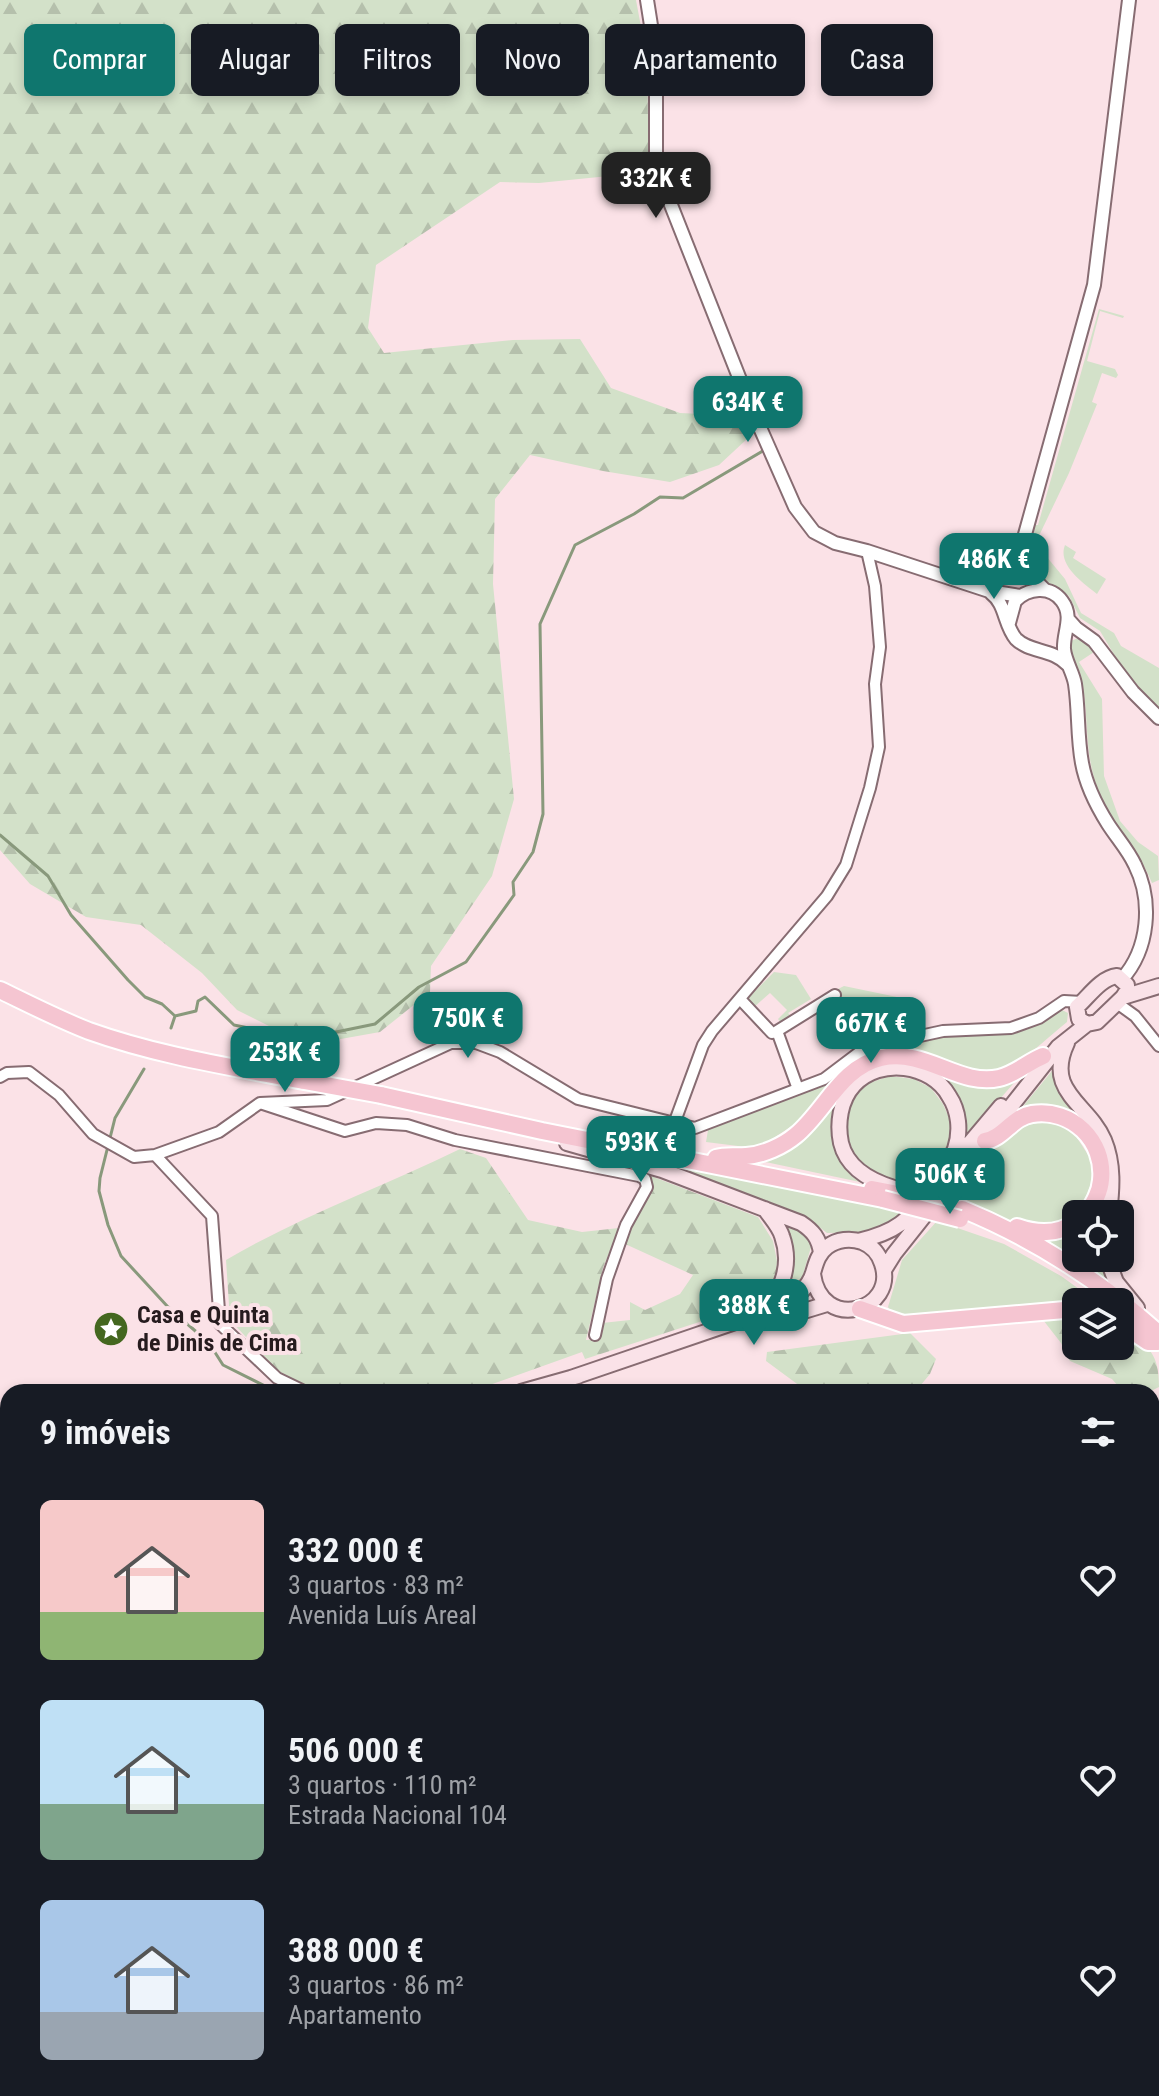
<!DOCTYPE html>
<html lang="pt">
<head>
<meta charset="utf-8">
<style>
	:root { --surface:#171b24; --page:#20242c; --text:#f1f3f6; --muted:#9ea1a6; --accent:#0f766e }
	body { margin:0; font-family:"Roboto Condensed",sans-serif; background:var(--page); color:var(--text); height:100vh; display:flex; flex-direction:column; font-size:30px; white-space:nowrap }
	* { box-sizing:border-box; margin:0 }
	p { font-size:26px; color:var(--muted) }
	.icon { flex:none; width:44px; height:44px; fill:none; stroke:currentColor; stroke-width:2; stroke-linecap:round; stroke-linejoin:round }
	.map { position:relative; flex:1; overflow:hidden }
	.sheet { position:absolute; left:0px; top:1384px; width:1160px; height:712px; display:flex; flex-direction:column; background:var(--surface); border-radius:24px 24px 0 0; box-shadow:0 4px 12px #0003 }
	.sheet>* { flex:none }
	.banner { position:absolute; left:24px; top:24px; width:1112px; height:72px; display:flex; gap:16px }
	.fabs { position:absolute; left:1062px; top:1200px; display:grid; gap:16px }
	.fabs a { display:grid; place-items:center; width:72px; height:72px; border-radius:12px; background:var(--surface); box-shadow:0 4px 12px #0003; font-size:40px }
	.price { position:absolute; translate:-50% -68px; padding:0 18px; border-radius:16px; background:var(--accent); color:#fff; font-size:26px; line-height:52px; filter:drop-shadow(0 2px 4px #0008) }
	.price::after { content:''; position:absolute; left:50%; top:48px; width:24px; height:18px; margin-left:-12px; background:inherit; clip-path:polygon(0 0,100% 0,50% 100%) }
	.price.current { background:#222; color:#fff }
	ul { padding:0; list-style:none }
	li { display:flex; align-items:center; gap:24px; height:200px; padding:0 40px }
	li span { display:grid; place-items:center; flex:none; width:224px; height:160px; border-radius:12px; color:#555 }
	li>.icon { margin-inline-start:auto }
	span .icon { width:96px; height:96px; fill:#fffc; stroke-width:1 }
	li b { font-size:34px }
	h2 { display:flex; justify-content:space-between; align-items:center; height:96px; padding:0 40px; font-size:34px }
	.pill { padding:0 28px; border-radius:12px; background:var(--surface); box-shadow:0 4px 12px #0003; font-size:28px; line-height:72px }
	.pill.current { background:var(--accent); color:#fff }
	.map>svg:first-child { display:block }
	.grass { fill:#d3e1c9 }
	.forest { fill:url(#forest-firs) }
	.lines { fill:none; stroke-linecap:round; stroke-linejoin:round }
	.stream { stroke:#89997c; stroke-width:3 }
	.river { stroke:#89997c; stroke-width:16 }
	.minor-casing { stroke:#876c72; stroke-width:14 }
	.tertiary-casing { stroke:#876c72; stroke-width:16 }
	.secondary-casing { stroke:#876c72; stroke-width:18 }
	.primary-casing { stroke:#fff; stroke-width:20 }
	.minor { stroke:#fff; stroke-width:10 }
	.tertiary { stroke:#fff; stroke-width:12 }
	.secondary { stroke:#fae2e8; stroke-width:14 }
	.primary { stroke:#f5c5d1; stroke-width:16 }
	.primary-bridge-casing { stroke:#fff; stroke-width:20; stroke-linecap:butt }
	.primary-bridge { stroke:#f5c5d1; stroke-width:16 }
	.labels { text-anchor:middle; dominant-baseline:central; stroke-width:8; stroke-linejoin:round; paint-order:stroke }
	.poi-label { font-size:24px; font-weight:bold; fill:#261b1e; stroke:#fbe2e7; text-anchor:start }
</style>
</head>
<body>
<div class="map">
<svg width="1159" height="2096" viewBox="0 0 1159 2096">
	<defs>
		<pattern id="forest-firs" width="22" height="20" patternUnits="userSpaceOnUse" patternTransform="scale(2)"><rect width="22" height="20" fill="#d3e1c9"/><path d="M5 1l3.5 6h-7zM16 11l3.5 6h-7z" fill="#b5c0ac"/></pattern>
	</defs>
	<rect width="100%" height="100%" fill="#fbe2e7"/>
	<path class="grass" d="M1099 309 1124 316 1123 318 1100 311 1087 361 1115 369 1118 375 1116 378 1102 373 1092 402 1097 404 1069 473 1037 540 1045 545 1046 556 1065 579 1081 613 1114 633 1121 646 1159 668V708L1134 688 1100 631 1080 618 1069 596 1041 579 1033 543 1035 525H1038Z
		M1065 545 1076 552 1073 558 1106 579 1097 594C1083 583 1057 565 1065 545Z
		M1078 638 1097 650 1079 662 1102 699 1104 776 1120 821 1138 842 1158 856 1159 880 1152 883C1137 845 1107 819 1095 781 1084 746 1089 711 1081 676 1079 666 1071 659 1068 649L1071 641Z
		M774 972 796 975 811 999 788 1013 792 1017 782 1024 778 1019 787 1010 770 993 753 1008 746 1000Z
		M844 986 897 997 880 1038 853 1049 836 990Z
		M1060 1009 1068 1013 1067 1022C1048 1037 1028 1058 1006 1068 980 1079 934 1058 908 1050L829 1086 795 1124 769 1141 754 1148 706 1142 708 1130 796 1096 834 1078 865 1053 950 1035 1010 1034 1028 1029Z
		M1056 1066 1090 1125 1015 1116Z
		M938 1075 1019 1077 965 1139 964 1119Z
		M890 1076 914 1079 931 1088 943 1104 951 1122 949 1141 940 1165 903 1211 886 1227 872 1232 827 1233 809 1219 623 1154 873 1203 860 1166 847 1147 844 1130 848 1107 854 1095 869 1083Z
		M853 1079C848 1088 839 1097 836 1106 825 1136 839 1161 860 1182L761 1161Z
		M1043 1122 1060 1125 1074 1133 1092 1161 1093 1178 1081 1211 1067 1223 1026 1228 955 1196 987 1164 997 1144 1019 1126Z
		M937 1221 1004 1244 1061 1276 1097 1302H1076L917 1321 892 1314 888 1307 902 1260Z
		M783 1223 807 1235 811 1247 800 1285 778 1303C796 1274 795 1253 783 1223Z
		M1076 1229V1258H1103L1113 1288 1035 1237Z"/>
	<path class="forest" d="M0 0H636L647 59 649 172 539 183 500 182 376 265 368 328 384 353 513 340 580 339 611 388 680 413 742 416 747 439 719 465 670 482 603 471 530 455 495 499 493 584 514 799 492 876 431 966 430 992 380 1032 307 1045 237 1010 202 973 141 925 86 917 30 884 0 850Z
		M460 1149 486 1158 528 1220 582 1232 619 1228 603 1268 586 1340 597 1339 602 1323 630 1320V1302L645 1310 680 1294 693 1275 623 1243 651 1176 758 1217 773 1241 777 1261 776 1275 769 1291 755 1304 585 1359 582 1352 470 1392H318L278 1371 230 1320 226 1260C301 1216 382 1187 460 1149Z
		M1076 1314V1346H1120V1330C1150 1345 1159 1354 1159 1387L1149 1392H1123L1112 1379 1070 1361 1061 1343 1040 1316Z
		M910 1333 936 1359 930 1374 915 1392H808L766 1361 767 1352Z"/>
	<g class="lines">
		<path class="stream" d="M0 835 48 876 71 915 128 980 145 997 162 1004 175 1016 171 1028
			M175 1016 196 1011 198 1001 205 997 234 1025 302 1039 375 1024 419 987 466 962 514 895 513 882 533 852 543 814 540 624 575 545 634 514 660 497 683 498 766 449
			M144 1069 115 1118 100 1178 99 1191 108 1225 121 1256 168 1307 209 1343 223 1365 277 1392"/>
		<path class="river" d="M177 2096 180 2088"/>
		<defs>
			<path id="minor" d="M740 999 772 1033
				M1117 1003 1135 1016 1159 1046
				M0 1077 7 1073 29 1072 59 1095 93 1134 134 1157 155 1155 219 1132 260 1103 345 1131 376 1123 407 1125 455 1140 639 1176 645 1179 647 1187 626 1225 607 1279 595 1335
				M798 1089 777 1031 835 995
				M260 1103 327 1100 451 1043H476L500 1052 578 1099 695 1128 824 1079 865 1048 943 1031 1011 1028 1039 1018 1064 1001 1082 1002
				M674 1124 703 1045 712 1031 827 896 846 865 870 788 879 747 875 684 880 647 875 586 867 551
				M155 1155 212 1216 220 1324 277 1378 306 1392
				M1152 1487 1159 1486
				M1152 2002 1159 1994
				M313 2092 490 2095
				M1115 2096 1118 2088"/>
			<path id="tertiary" d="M647 0 656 57V167L750 405 795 507 814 532 835 543 867 551 989 591 1020 596
				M1045 590C1030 577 1023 559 1024 538L1094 285 1129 0
				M991 593C1006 604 1004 625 1016 639 1030 653 1052 648 1068 665
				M1068 619 1076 628 1094 641 1133 692 1159 718
				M1009 623 1015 601C1028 588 1050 585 1062 601 1074 617 1063 632 1064 649 1065 661 1073 672 1075 684 1079 710 1077 736 1082 763 1086 785 1096 805 1108 824 1117 838 1128 850 1135 865 1153 901 1149 949 1122 979
				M1152 1860 1159 1862
				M879 2088 898 2096
				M807 2096 813 2088"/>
			<path id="secondary" d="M1123 997 1159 986
				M1087 1024 1079 1019 1077 1007C1089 996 1101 978 1117 976L1127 985
				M1067 1043C1044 1092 1088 1103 1104 1140 1114 1164 1112 1189 1109 1214
				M567 1143 662 1170 801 1223C813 1231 819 1238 821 1253
				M953 1163 1001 1106
				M894 1188C871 1181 847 1168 841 1143 837 1124 840 1100 854 1085 880 1057 931 1064 949 1096 959 1111 961 1131 955 1149 950 1161 940 1174 934 1186
				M858 1241C906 1230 910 1215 940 1179
				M1107 1258 1116 1282 1137 1308
				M884 1270 894 1254 1058 1047 1087 1024 1097 1022 1123 997 1127 991V985
				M752 1311C783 1301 792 1264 782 1236 779 1226 770 1217 765 1209
				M771 1321 827 1304
				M571 1378 785 1305C796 1297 809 1287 813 1273 816 1263 818 1254 827 1247 837 1239 851 1238 862 1242 872 1246 879 1254 882 1264 898 1311 821 1333 813 1274
				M521 1392 578 1376
				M0 1594 8 1592"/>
			<path id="primary" d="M0 990C29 1004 58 1019 89 1031 159 1056 232 1067 304 1081
				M381 1095 542 1131 883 1199
				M985 1141C1004 1138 1012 1117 1032 1114 1072 1108 1105 1141 1101 1180 1100 1193 1093 1204 1087 1214
				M716 1158C726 1155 735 1157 746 1156 763 1155 783 1146 796 1135 825 1111 841 1067 881 1058 926 1048 959 1087 999 1078 1016 1074 1028 1062 1043 1056
				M872 1189 903 1195
				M962 1209C1033 1238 1102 1282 1159 1334
				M1017 1227C1037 1234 1058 1235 1076 1222
				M860 1309 903 1324 1076 1309
				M1120 1323 1148 1342H1157"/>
		</defs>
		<use href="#minor" class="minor-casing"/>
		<use href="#tertiary" class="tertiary-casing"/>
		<use href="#secondary" class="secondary-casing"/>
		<use href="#primary" class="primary-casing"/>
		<use href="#minor" class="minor"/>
		<use href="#tertiary" class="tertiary"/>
		<use href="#secondary" class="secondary"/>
		<use href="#primary" class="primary"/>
		<defs>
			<path id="primary-bridge" d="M304 1081 381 1095
				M883 1199 960 1219"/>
		</defs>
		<use href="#primary-bridge" class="primary-bridge-casing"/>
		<use href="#primary-bridge" class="primary-bridge"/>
	</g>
	<defs>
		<symbol id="sight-disc" viewBox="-11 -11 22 22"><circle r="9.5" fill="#44671f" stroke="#fbe2e7"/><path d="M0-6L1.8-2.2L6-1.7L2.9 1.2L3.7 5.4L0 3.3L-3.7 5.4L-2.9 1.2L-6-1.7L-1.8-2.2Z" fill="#fff"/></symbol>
	</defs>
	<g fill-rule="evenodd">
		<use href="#sight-disc" x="91" y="1309" width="40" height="40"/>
	</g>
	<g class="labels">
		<g class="poi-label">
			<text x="137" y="1315">Casa e Quinta<tspan x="137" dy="28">de Dinis de Cima</tspan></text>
		</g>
	</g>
</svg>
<div class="fabs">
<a><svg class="icon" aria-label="locate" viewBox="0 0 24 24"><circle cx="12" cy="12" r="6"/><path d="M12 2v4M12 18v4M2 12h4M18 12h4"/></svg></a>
<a><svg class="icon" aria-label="layers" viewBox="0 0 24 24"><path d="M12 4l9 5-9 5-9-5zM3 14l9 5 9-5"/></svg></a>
</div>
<b class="price current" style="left:656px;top:220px">332K €</b>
<b class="price" style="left:748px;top:444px">634K €</b>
<b class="price" style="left:994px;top:601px">486K €</b>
<b class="price" style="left:468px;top:1060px">750K €</b>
<b class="price" style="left:871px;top:1065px">667K €</b>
<b class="price" style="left:285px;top:1094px">253K €</b>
<b class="price" style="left:641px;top:1184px">593K €</b>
<b class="price" style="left:950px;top:1216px">506K €</b>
<b class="price" style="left:754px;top:1347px">388K €</b>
<div class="banner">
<a class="pill current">Comprar</a>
<a class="pill">Alugar</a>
<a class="pill">Filtros</a>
<a class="pill">Novo</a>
<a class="pill">Apartamento</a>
<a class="pill">Casa</a>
</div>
<section class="sheet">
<h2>9 imóveis<svg class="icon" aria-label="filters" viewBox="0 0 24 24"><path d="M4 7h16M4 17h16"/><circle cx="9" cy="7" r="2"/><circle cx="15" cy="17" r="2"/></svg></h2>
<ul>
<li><span style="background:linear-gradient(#f6c9c9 70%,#8fb573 0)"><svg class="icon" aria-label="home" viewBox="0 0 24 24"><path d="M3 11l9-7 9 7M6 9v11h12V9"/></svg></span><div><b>332 000 €</b><p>3 quartos · 83 m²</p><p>Avenida Luís Areal</p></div><svg class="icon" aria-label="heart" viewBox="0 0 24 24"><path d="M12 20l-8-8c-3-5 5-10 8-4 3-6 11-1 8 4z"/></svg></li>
<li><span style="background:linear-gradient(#bfe0f5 65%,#7fa58c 0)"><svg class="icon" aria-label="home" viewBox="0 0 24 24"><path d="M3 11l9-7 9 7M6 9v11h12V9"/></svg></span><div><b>506 000 €</b><p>3 quartos · 110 m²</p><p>Estrada Nacional 104</p></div><svg class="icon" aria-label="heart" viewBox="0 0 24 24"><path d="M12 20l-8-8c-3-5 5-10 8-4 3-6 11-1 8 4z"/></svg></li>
<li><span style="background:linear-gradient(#a9c7e8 70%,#9aa5b1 0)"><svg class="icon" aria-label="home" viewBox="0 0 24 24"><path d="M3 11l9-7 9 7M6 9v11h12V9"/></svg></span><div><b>388 000 €</b><p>3 quartos · 86 m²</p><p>Apartamento</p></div><svg class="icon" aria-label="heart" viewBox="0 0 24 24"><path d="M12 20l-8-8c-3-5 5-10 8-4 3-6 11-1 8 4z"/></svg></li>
</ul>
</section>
</div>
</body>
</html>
